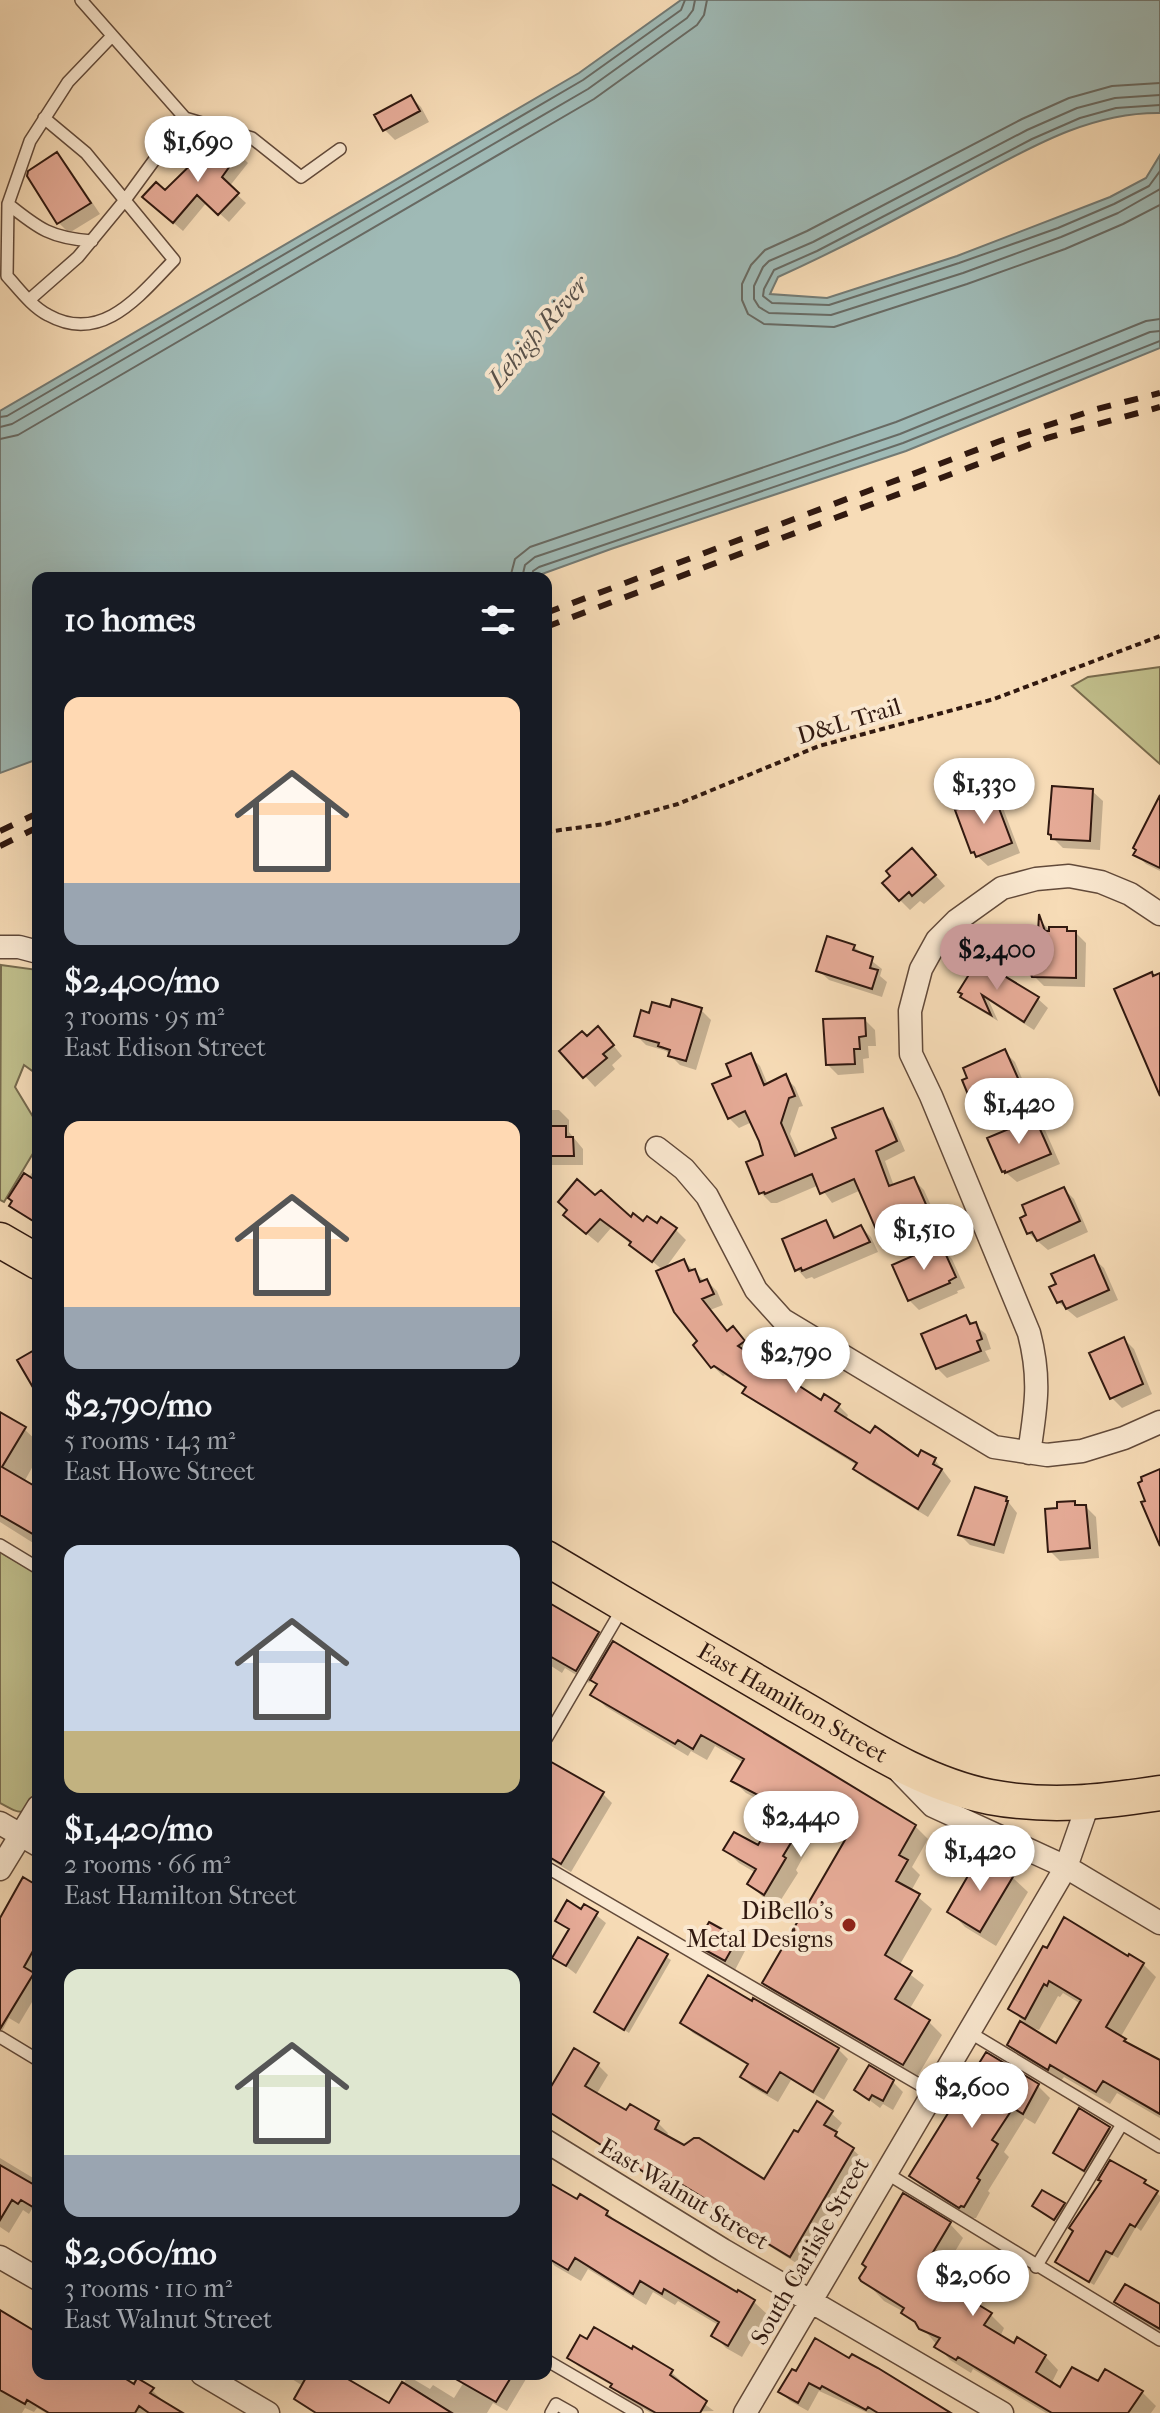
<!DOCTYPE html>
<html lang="en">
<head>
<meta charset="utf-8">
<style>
	:root { --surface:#171b24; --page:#20242c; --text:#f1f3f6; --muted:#9ea1a6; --accent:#c59692 }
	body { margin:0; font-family:"IM FELL French Canon",serif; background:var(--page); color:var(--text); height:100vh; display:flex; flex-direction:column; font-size:30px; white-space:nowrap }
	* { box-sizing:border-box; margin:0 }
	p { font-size:26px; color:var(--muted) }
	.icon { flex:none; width:44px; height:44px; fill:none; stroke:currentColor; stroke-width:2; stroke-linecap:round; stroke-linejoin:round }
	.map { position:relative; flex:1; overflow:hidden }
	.side { position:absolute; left:32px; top:572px; width:520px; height:1808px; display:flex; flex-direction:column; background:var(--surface); border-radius:16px; box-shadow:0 8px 32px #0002 }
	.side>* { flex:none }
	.price { position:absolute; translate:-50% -68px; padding:0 18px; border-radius:28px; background:#fff; color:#222; font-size:26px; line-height:52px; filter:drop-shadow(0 2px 4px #0008) }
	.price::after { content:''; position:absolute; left:50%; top:48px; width:24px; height:18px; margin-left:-12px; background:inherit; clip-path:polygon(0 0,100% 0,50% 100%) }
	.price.on { background:var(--accent); color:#111 }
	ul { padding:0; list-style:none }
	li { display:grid; align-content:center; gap:16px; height:424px; padding:0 32px }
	li span { display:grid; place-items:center; height:248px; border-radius:16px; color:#555 }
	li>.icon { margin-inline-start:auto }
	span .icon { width:144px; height:144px; fill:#fffc; stroke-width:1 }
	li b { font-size:34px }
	h2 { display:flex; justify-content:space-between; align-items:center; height:96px; padding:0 32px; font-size:34px }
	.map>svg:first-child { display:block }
	.green { fill:#c1bf8c; stroke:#796c4e; stroke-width:2 }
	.water { fill:#9fbab6; stroke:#737a74; stroke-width:2 }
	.shadow { fill:#0003 }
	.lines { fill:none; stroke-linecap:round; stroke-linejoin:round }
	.shore { stroke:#686a63; stroke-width:2 }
	.building { fill:#e6ab97; stroke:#311910; stroke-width:2 }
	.lane-casing { stroke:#624a3a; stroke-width:14 }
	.street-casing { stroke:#624a3a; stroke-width:25 }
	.primary-casing { stroke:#311910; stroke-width:37 }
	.path { stroke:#311910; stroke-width:4; stroke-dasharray:6 4; stroke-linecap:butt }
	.lane { stroke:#fae8d0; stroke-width:11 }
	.street { stroke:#fae8d0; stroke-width:22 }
	.primary { stroke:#f7dcb7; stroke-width:34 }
	.rail { stroke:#311910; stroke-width:6; stroke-dasharray:14 14; stroke-linecap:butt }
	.poi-dot { fill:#8f2418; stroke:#fae8d0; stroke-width:3 }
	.labels { text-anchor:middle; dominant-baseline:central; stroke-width:8; stroke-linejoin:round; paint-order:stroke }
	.street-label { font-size:24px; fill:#311910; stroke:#fae8d0 }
	.poi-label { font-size:24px; fill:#311910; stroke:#fae8d0; text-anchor:end }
	.water-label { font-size:26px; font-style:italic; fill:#58514a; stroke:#fae8d0 }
</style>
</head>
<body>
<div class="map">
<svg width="1160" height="2413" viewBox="0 0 1160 2413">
	<rect width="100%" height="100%" fill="#f7dcb7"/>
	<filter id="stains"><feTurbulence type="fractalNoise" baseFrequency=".0025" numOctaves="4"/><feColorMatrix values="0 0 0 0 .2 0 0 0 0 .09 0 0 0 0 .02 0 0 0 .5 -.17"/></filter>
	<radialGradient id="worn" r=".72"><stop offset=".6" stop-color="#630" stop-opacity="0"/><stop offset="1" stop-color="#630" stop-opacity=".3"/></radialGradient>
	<path class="green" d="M1160 667V764L1072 686 1088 677Z
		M1 965 38 970V1075L24 1065 15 1087 38 1125V1145L4 1202 0 1200Z
		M0 1552 38 1574V1794C25 1817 22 1815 0 1803Z"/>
	<path class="water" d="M681 0H1160V113C1086 112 1023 152 960 185 900 217 840 249 778 277L770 294 827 298 957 256 1110 197 1146 178 1160 155V348L906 451 611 549 531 578H38V759L0 773V411L579 73Z"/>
	<path class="shadow" d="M411 97 421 107 429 122 395 140 385 130Z
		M239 154 248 163 229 187 246 203 229 222 207 202 183 231 154 206 166 192Z
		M57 155 67 165 100 214 69 233 59 223 29 176Z
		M1092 791 1103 801 1100 850 1063 848 1053 838Z
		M993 798 1003 808 1020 853 988 866 973 852 958 811Z
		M1160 814V871L1146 864 1136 854Z
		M922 860 945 886 924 904 920 901 910 910 900 900Z
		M1039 919 1048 929H1066L1070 933H1076L1086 943 1085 987 1044 986 1034 976 1039 952Z
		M854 947 882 969 880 976 887 982 882 997 829 980 818 970Z
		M978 963 1038 999 1048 1008 1034 1030 989 1001 998 1021 973 1006 963 996Z
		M671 1010H701L711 1020 696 1070 680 1065 666 1051 646 1045 636 1035 650 1015Z
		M865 1020 875 1030 876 1046H868L869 1058 863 1059 864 1073 838 1075 828 1065Z
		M587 1039H608L622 1056 612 1065 615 1069 595 1087 562 1051Z
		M1005 1052 1015 1062 1029 1095 989 1112 971 1096Z
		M750 1056 760 1066 768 1085 785 1077 795 1087 803 1106 799 1107 790 1134 800 1156 838 1139 882 1111 892 1121 905 1151 885 1161 894 1186 914 1180 924 1190 937 1219 890 1242 880 1232 861 1190 832 1203 819 1185 777 1203H771L761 1193 766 1156 752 1122 739 1128 729 1118 733 1077Z
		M546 1110H559L569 1120V1132L583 1149V1165H546Z
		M1035 1120 1045 1130 1060 1164 1017 1182 1004 1171Z
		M38 1163V1226L11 1206Z
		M1064 1189 1074 1199 1088 1232 1048 1250 1028 1233Z
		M595 1197 631 1220 676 1230 686 1240 664 1270 684 1261 705 1282 707 1281 717 1291 723 1305 710 1310 728 1333 743 1339 753 1352 749 1355 821 1403 838 1405 848 1415 846 1420 871 1435 918 1458 922 1453 935 1460 951 1481 928 1517 866 1479 856 1469 858 1466 755 1402 745 1392 747 1389 725 1375 723 1376 713 1366 663 1270 611 1228 598 1243 576 1225Z
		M826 1223 838 1238 861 1227 871 1237 878 1252 814 1279 812 1277 806 1279 797 1269Z
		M942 1249 952 1259 965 1288 957 1291 958 1293 919 1310 909 1300 937 1251Z
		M1093 1258 1104 1268 1118 1300 1077 1318 1058 1302Z
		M966 1318 986 1334 991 1349 985 1351 990 1361 947 1378 937 1368Z
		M1124 1339 1134 1349 1152 1394 1122 1408 1112 1398Z
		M0 1414 24 1429 38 1442V1457L24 1482 38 1490V1546L0 1522Z
		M1006 1499 1017 1513 1004 1554 970 1545 960 1535Z
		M1074 1503 1079 1507H1086L1096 1517 1099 1558 1060 1561 1050 1551 1060 1510Z
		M546 1603 598 1633 612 1647 915 1826 928 1839 912 1867 920 1875 911 1891 932 1909 899 1966 924 1985 909 2010 929 2022 942 2035 917 2077 777 1996 764 1983 849 1837 827 1824 817 1841 813 1839 796 1870 798 1873 777 1906 763 1897 750 1884 756 1873 739 1863 726 1850 759 1848 781 1811 746 1793 733 1780 744 1763 715 1746 707 1760 691 1751 688 1756 606 1707 593 1694 598 1685 592 1679 589 1683 565 1668 562 1673 548 1664Z
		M546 1713 560 1725 549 1745 546 1743Z
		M546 1761 603 1794 612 1803 571 1872 549 1859 546 1863Z
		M1012 1877 1028 1892 996 1946 965 1927 950 1911Z
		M38 1888V1970L34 1976 38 1980V1992L19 2024 9 2018 0 2035V1923Z
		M585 1906 606 1923 576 1974 554 1957 570 1931 558 1920 582 1911Z
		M638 1939 671 1960 629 2033 596 2012Z
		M736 1939 746 1949 735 1970 709 1955 699 1945Z
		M1044 1949 1129 1959 1143 1964 1156 1977 1120 2038 1160 2063V2118L1117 2093 1110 2104 1064 2077 1061 2081 1022 2057 1009 2044 1056 2046 1081 2004 1063 1993 1060 1997 1058 1996 1039 2030 1029 2027 1011 2009Z
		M683 2023 838 2049 848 2059 824 2100 791 2080 778 2102 752 2087 742 2077 749 2066 693 2033Z
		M987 2055 1038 2086 1050 2098 1035 2124 1025 2118 1004 2152 1009 2157 988 2191 990 2193 976 2218H972L923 2188 911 2176Z
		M598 2065 608 2075 596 2095 627 2113 630 2107 658 2123 668 2133 666 2137 765 2182 799 2135 831 2113 842 2123 835 2133 863 2159 801 2266 717 2213 708 2203 670 2180 666 2188 546 2109V2099Z
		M893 2082 903 2092 893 2110 883 2104 880 2108 856 2090Z
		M1109 2128 1117 2137 1092 2178 1064 2160 1056 2152Z
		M0 2158 38 2181V2212L32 2209 29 2214 23 2210 9 2233 0 2227Z
		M1103 2182H1144L1160 2196V2201L1141 2231 1136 2227 1118 2258 1112 2255 1094 2285 1057 2262Z
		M546 2183 578 2201 607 2212 620 2226 737 2295 739 2292 754 2302 767 2314 742 2357 726 2348 714 2335 720 2326 678 2301 675 2305 653 2292 646 2305 588 2269 581 2281 555 2266 546 2257Z
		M1063 2205 1068 2209 1060 2223 1035 2206Z
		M950 2224 963 2238 944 2270 959 2279 973 2293 970 2302 990 2314 1004 2328 1000 2337 1045 2356 1058 2370 1051 2384 1060 2389 1098 2384 1142 2392 1156 2406 1151 2413H1046L973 2369 971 2373 950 2360 926 2332 904 2312 884 2301 862 2278Z
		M1116 2302 1160 2308V2332L1129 2315Z
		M0 2312 38 2335V2374H103L132 2391 152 2390 161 2399 160 2401 179 2413H46L37 2408 34 2412 25 2408 22 2413H0Z
		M570 2358 671 2372 680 2380 678 2384 714 2411 651 2413 621 2396 613 2386 578 2366Z
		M792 2371 947 2413H868L819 2391 808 2411 790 2401 780 2391Z
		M284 2374H335L388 2409 408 2376 430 2389 433 2385 454 2398 469 2374H529L507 2411 493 2403 487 2413H315L296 2399 303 2386Z"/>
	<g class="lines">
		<path class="shore" d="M1160 83 1112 86 1069 98 1022 119 807 231 765 250 751 265 742 284V300L748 314 764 324 834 327 967 284 1065 249 1123 224 1160 205
			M1160 95 1115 98 1077 108 1027 130 813 242 769 261 763 267 754 286V299L759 307 769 313 831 315 963 273 1061 237 1118 213 1160 189
			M1160 105 1116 108 1080 118 1032 139 817 251 774 270 764 289 763 296 772 303 829 305 959 263 1058 228 1114 204 1149 186 1160 171
			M0 417 7 416 583 80 681 10 685 0
			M0 427 12 424 588 89 687 18 693 10 695 0
			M0 439 18 435 594 99 697 25 704 15 707 0
			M510 578 515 559 530 547 896 422 1146 321 1160 319
			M522 578 525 565 535 557 900 434 1150 332 1160 331
			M532 578 533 571 539 567 903 443 1160 341"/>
	</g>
	<path class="building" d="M411 95 420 111 383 131 374 115Z
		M219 137 240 152 222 177 239 193 218 215 197 195 173 223 142 197 156 182 165 190Z
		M57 152 91 203 57 224 27 176 28 171Z
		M1052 786 1093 789 1090 841 1051 839V835L1048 834Z
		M994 795 1012 843 976 857 974 852 971 853 955 810Z
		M1160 795V868L1133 855 1136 850 1133 848Z
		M912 848 936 875 912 896 909 892 899 901 882 883 890 876 886 871Z
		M1039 914 1045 931H1049V927H1067V931H1076V978L1032 977 1023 956 1037 951Z
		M827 936 855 945 853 950 873 957 870 968 878 970 872 989 816 971Z
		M978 960 1039 997 1024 1022 982 995 991 1015 960 997 962 994 958 992Z
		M1152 972 1153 976 1160 973V1096L1114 989Z
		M672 999 702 1008 686 1061 668 1056 670 1050 658 1046 659 1043 634 1036 641 1010 649 1013 652 1002 670 1007Z
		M865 1018 866 1036 859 1037 860 1049H854L855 1064 826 1065 823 1019Z
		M598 1026 614 1045 603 1054 607 1058 583 1078 559 1051 582 1031 587 1036Z
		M1005 1049 1021 1085 978 1103 974 1095 969 1097 962 1080 967 1078 963 1068Z
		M751 1053 764 1085 786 1074 795 1096 789 1098 781 1123 795 1156 836 1138 832 1128 883 1108 897 1141 876 1151 889 1186 914 1177 928 1209 878 1234 854 1179 820 1194 812 1174 765 1194 764 1192 759 1194 746 1162 763 1155 759 1141 745 1111 728 1119 712 1084 731 1076 726 1064Z
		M1035 1118 1051 1154 1005 1173V1171L1002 1172 987 1138Z
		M546 1126H566V1137H573L574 1156H546Z
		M24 1173 38 1182V1224L9 1206 12 1201 8 1198Z
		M577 1179 595 1195 601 1190 631 1217 633 1213 643 1221 647 1216 657 1223 661 1217 677 1228 652 1262 629 1245 631 1242 600 1219 586 1234 563 1215 567 1210 558 1202Z
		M1064 1187 1080 1221 1037 1241 1032 1232 1027 1234 1020 1218 1026 1215 1022 1205Z
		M826 1220 834 1238 861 1225 870 1242 802 1271 801 1268 795 1271 782 1239Z
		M935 1246 936 1249 942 1246 956 1277 949 1281 950 1283 908 1301 892 1265Z
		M1094 1255 1109 1290 1066 1309 1062 1301 1057 1303 1049 1287 1056 1284 1051 1274Z
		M684 1259 689 1271 695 1269 700 1282 707 1279 714 1294 702 1299 727 1331 733 1326 745 1341 738 1346 821 1400 824 1394 840 1404 835 1411 870 1433 875 1426 918 1456 921 1450 936 1458 933 1464 942 1469 918 1509 853 1469 857 1463 742 1393 746 1387 714 1366 711 1368 693 1345 697 1341 674 1312 656 1271Z
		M966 1315 970 1324 976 1322 982 1339 977 1341 981 1351 936 1369 921 1334Z
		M1124 1337 1143 1384 1110 1399 1089 1353Z
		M38 1348V1396L17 1360Z
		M0 1412 26 1427 2 1467 38 1488V1537L0 1515Z
		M1160 1469V1546L1141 1502 1145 1501 1138 1483 1142 1481 1141 1477Z
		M975 1487 1007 1497 1006 1501H1008L994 1545 958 1535Z
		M1075 1501V1505H1086L1090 1548 1048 1552 1045 1509 1057 1508V1502Z
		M546 1601 599 1632 576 1671 546 1654Z
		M613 1641 916 1825 899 1855 908 1860 896 1881 920 1894 885 1955 912 1971 895 1999 930 2020 903 2065 762 1983 849 1833 813 1812 803 1830 800 1828 783 1856 786 1858 764 1895 747 1884 756 1869 723 1850 734 1832 758 1845 781 1807 731 1781 744 1759 701 1735 693 1749 678 1740 675 1744 590 1695 597 1684 590 1680Z
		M546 1759 604 1792 561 1864 546 1855Z
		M980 1855 1014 1875 980 1932 947 1912Z
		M23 1877 38 1886V1942L24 1967 34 1973 0 2029V1918Z
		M567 1900 581 1909 584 1904 598 1912 566 1966 552 1958 569 1929 555 1921Z
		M1064 1917 1128 1956 1129 1954 1144 1963 1106 2027 1126 2039 1124 2041 1160 2060V2114L1103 2081 1096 2092 1050 2065 1048 2070 1007 2045 1020 2021 1056 2043 1081 2000 1049 1981 1047 1986 1044 1984 1025 2019 1008 2009 1043 1946 1047 1948Z
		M709 1922 738 1938 725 1961 696 1945Z
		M638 1937 668 1954 624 2030 594 2012Z
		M708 1975 752 2001 753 1998 839 2048 813 2092 780 2072 767 2093 740 2077 748 2064 680 2023Z
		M574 2048 599 2063 585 2086 626 2110 630 2104 659 2121 655 2129 684 2145 694 2138H699L764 2179 794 2130 798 2132 817 2101 833 2111 824 2125 837 2132 835 2136 854 2148 790 2257 745 2230 746 2228 705 2203 707 2200 660 2171 655 2179 546 2110V2095Z
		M986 2052 1039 2084 1023 2114 1013 2108 992 2140 998 2144 977 2178 980 2180 964 2207 961 2206 959 2208 909 2176Z
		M869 2065 894 2080 883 2101 872 2095 869 2100 854 2090Z
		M1079 2108 1110 2127 1084 2171 1053 2153Z
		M1110 2160 1146 2180 1144 2183 1158 2191 1135 2227 1130 2224 1112 2254 1106 2251 1089 2282 1055 2262 1073 2231 1069 2228 1101 2181 1098 2180Z
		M0 2165 38 2187V2210L21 2200 18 2204 12 2200 0 2220Z
		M546 2181 577 2199 580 2194 608 2211 606 2215 737 2292 738 2290 755 2300 728 2346 711 2336 719 2322 664 2289 662 2294 640 2281 633 2294 575 2258 568 2270 546 2257Z
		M1042 2190 1065 2203 1054 2220 1032 2206Z
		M903 2193 951 2222 929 2259 960 2278 956 2291 992 2313 984 2325 1014 2343 1017 2337 1046 2355 1036 2372 1060 2387 1072 2367 1098 2381 1105 2369 1143 2391 1128 2413H1052L958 2357 956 2360 934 2347 940 2338 919 2329 915 2322 901 2313 904 2308 861 2281 859 2278 866 2267 862 2264Z
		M1125 2284 1160 2304V2329L1114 2302Z
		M0 2310 38 2333V2374H118L134 2384 137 2378 154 2388 150 2393 183 2413H149L139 2406 135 2413H49L27 2400 25 2404 0 2390Z
		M594 2327 632 2349 633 2346 673 2370 670 2375 707 2401 700 2413H656L610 2387 612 2384 567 2358 580 2335 587 2339Z
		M815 2338 849 2358 852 2354 878 2368 951 2413H878L868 2407 866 2410 822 2386 820 2389 809 2383 798 2403 778 2392 792 2369 796 2371Z
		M308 2374H339L389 2403 402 2382 452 2413H316L294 2399Z
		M447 2374H513L496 2402Z"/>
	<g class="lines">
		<defs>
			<path id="lane" d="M81 0 185 118 252 138 301 177 340 149
				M44 118 86 153 174 260C140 295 102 345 48 315 32 307 19 289 7 276L8 204 30 141 68 82 112 36
				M8 204C39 229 51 238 92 241
				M29 300 78 257 125 200 185 118
				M0 1545 38 1568
				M546 1739 622 1609
				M546 1867 932 2092
				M969 2032 1160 2147
				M0 2037 38 2060
				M886 2173 1160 2340
				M1036 2267 1122 2124
				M546 2360 637 2413
				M551 2413 556 2404 572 2413"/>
			<path id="street" d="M0 947H19L38 952
				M657 1148 684 1169 707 1196 756 1290 783 1320 994 1447 1047 1455 1082 1451 1124 1438 1160 1422
				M1029 1453C1036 1407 1041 1379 1029 1333L931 1096 911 1054 910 1011 921 969 937 940 956 921 1002 888 1036 879 1069 876 1101 882 1130 894 1160 914
				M900 1772 933 1806 1066 1867 1160 1923
				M0 1823 38 1845
				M0 1869 38 1807
				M546 2141 723 2250 1002 2413
				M0 2257 38 2279
				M202 2374 268 2413
				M745 2413 1066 1867 1088 1804"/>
			<g id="primary">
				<path d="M0 1240 38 1262"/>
				<path id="s1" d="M546 1558C628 1607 711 1655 793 1703 855 1738 919 1783 990 1797 1050 1808 1101 1802 1160 1793"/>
			</g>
		</defs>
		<use href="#lane" class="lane-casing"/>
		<use href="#street" class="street-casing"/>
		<use href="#primary" class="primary-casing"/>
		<path class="path" d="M546 832 605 824 678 804 819 746 994 699 1160 636"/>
		<use href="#lane" class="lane"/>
		<use href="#street" class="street"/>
		<use href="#primary" class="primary"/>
		<path class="rail" d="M546 613 1000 441 1097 409 1160 393
			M546 627 1047 438 1160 407
			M0 831 38 813
			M0 846 38 827"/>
	</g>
	<circle class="poi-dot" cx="849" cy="1925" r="8"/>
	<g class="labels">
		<g class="street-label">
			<text transform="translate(849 721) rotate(-17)">D&amp;L Trail</text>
			<text stroke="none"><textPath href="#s1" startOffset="286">East Hamilton Street</textPath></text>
			<text transform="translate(684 2194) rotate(31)">East Walnut Street</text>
			<text transform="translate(810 2251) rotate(-60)">South Carlisle Street</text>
		</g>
		<g class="poi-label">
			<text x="833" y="1911">DiBello's<tspan x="833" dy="28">Metal Designs</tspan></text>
		</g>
		<g class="water-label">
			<text transform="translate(538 332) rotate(-49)">Lehigh River</text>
		</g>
	</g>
	<rect width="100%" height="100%" filter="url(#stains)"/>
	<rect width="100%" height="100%" fill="url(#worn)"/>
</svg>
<b class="price" style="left:198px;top:184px">$1,690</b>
<b class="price" style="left:984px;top:826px">$1,330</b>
<b class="price on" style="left:997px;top:992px">$2,400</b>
<b class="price" style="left:1019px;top:1146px">$1,420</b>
<b class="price" style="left:924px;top:1272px">$1,510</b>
<b class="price" style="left:796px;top:1395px">$2,790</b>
<b class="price" style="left:801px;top:1859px">$2,440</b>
<b class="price" style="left:980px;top:1893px">$1,420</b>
<b class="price" style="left:972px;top:2130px">$2,600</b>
<b class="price" style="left:973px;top:2318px">$2,060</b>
<section class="side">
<h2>10 homes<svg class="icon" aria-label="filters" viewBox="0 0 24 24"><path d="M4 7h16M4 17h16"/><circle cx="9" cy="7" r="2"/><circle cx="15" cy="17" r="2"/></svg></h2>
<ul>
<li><span style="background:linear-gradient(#ffd9b3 75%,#9aa5b1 0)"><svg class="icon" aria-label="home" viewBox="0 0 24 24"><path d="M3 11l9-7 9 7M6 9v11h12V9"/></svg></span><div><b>$2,400/mo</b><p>3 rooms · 95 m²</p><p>East Edison Street</p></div></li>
<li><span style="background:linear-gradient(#ffd9b3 75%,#9aa5b1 0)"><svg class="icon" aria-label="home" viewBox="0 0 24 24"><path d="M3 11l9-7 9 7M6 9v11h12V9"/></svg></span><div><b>$2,790/mo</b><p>5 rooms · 143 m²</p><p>East Howe Street</p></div></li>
<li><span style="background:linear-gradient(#c9d6e8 75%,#c2b280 0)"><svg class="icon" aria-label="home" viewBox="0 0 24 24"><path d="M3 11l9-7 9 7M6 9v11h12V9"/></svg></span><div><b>$1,420/mo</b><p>2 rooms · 66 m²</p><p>East Hamilton Street</p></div></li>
<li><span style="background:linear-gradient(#dfe7d0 75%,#9aa5b1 0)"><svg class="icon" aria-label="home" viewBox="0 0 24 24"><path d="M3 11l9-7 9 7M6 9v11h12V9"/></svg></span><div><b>$2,060/mo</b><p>3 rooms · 110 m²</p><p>East Walnut Street</p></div></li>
</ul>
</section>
</div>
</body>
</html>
